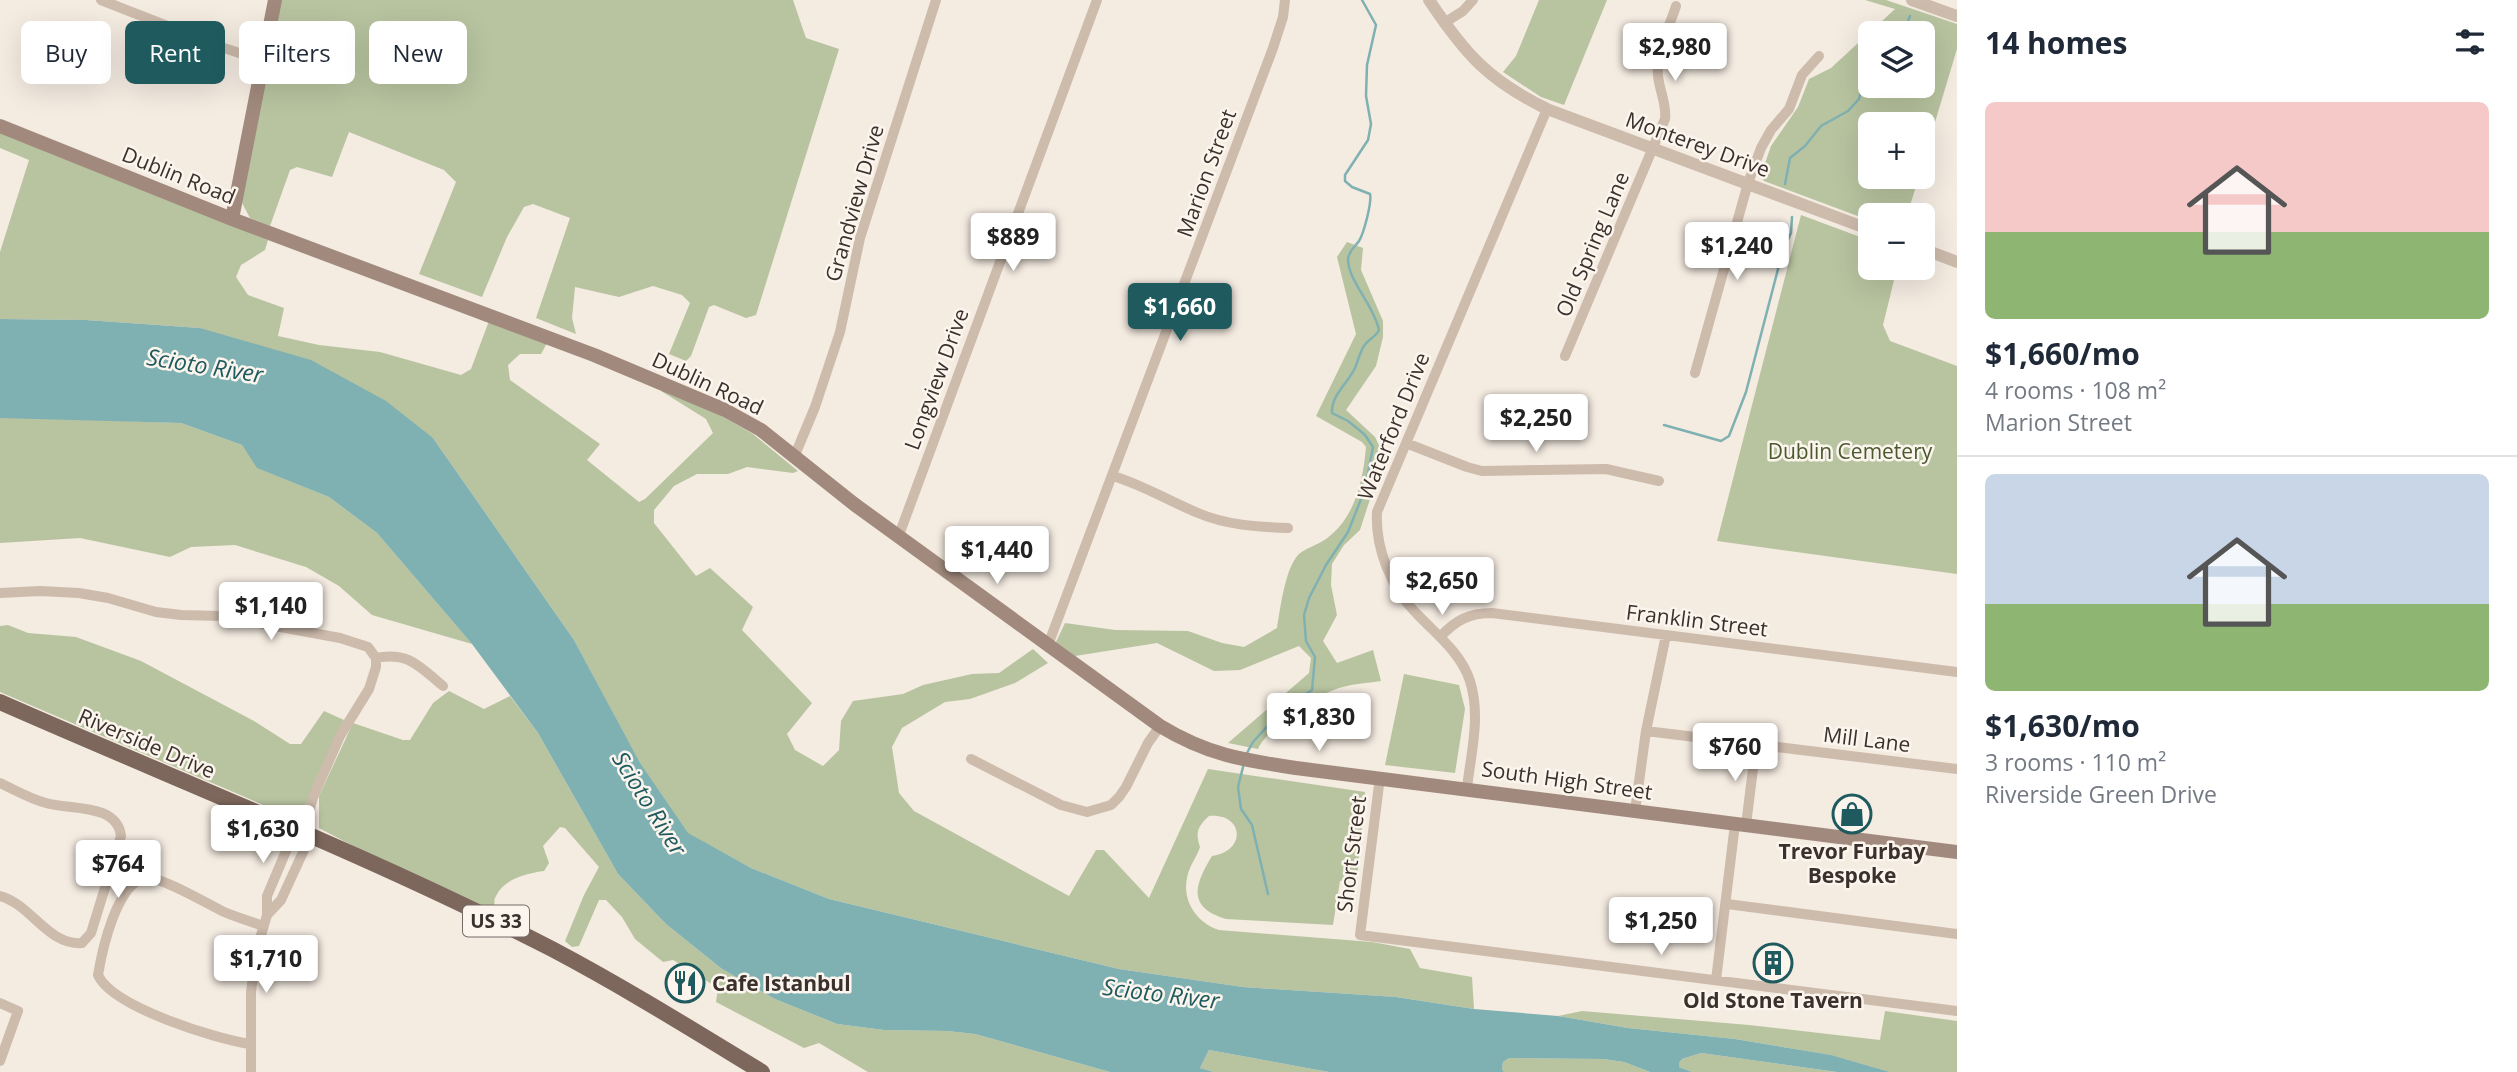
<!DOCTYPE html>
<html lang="en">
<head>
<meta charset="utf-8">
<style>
	:root { --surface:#fff; --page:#f2f2f3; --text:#1f2937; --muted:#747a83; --line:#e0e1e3; --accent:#1f5a5e }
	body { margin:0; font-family:"Open Sans",sans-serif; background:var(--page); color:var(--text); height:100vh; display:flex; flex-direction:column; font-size:26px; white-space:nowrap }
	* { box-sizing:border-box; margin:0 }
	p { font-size:23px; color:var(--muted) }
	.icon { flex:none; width:38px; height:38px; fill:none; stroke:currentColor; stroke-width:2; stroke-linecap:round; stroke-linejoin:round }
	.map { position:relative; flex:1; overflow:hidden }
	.sheet { display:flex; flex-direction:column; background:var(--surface); width:560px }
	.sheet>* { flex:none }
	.banner { position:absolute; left:21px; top:21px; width:665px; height:63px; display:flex; gap:14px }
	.buttons { position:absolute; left:1858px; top:21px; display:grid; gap:14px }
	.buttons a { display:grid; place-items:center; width:77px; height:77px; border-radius:10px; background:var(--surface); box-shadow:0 7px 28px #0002; font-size:35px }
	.price { position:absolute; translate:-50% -60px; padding:0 16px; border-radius:7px; background:#fff; color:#222; font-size:23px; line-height:46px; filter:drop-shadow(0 2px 4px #0008) }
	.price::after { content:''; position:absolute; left:50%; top:42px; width:21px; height:16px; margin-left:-10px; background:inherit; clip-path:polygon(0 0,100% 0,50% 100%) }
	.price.current { background:var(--accent); color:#fff }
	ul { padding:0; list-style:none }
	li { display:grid; align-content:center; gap:14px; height:371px; padding:0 28px }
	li+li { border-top:2px solid var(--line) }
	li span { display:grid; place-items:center; height:217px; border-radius:10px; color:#555 }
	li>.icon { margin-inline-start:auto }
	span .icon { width:126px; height:126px; fill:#fffc; stroke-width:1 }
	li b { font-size:30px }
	h2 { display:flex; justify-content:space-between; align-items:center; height:84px; padding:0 28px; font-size:30px }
	.pill { padding:0 24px; border-radius:10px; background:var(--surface); box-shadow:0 7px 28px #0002; font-size:24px; line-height:63px }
	.pill.current { background:var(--accent); color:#fff }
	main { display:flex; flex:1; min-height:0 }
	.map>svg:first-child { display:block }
	.green { fill:#b8c4a0; fill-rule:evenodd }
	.water { fill:#7fb0b2 }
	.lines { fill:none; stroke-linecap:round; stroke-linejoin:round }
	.stream { stroke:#7fb0b2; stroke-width:2.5 }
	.minor { stroke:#cdbbac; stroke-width:10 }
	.tertiary { stroke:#cdbbac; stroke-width:12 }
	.secondary { stroke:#a18a7d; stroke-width:14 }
	.primary { stroke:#7d675c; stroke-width:16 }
	.labels { text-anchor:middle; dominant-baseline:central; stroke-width:5; stroke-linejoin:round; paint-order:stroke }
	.shield { fill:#fbf5ee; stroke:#756b66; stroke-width:2 }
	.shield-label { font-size:19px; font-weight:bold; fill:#3b302b }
	.street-label { font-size:21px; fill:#3b302b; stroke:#fbf5ee }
	.park-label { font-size:21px; fill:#4a5a2e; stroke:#fbf5ee }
	.poi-label { font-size:21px; font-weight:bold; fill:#3b302b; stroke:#fbf5ee }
	.water-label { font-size:23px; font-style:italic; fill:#1f5a5e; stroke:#fbf5ee }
</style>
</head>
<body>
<main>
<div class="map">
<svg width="1957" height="1072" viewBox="0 0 1957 1072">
	<rect width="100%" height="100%" fill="#f4ebe1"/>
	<path class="green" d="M280 0H793L806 38 839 49 756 315 746 318 714 305 709 307 691 356 686 361 669 354 690 303 682 295 653 286 619 297 575 287 572 318 576 334 536 318 570 218 533 204 524 207 507 237 482 297 419 274 456 182 444 170 349 132 332 177 297 167 290 170 270 226 250 218 241 201Z
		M1539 0H1607L1564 105 1541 97 1503 72 1516 56Z
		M1865 0H1886L1957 24V49L1923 162V124H1871V177H1919L1907 215H1871V221L1764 181 1761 175 1771 146 1798 107 1809 79 1831 68 1895 9ZM1871 33H1923V86H1871Z
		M0 131 268 240 265 250 241 265 236 277 248 295 284 308 278 336 319 345 380 352 461 375 471 369 489 321 547 343 541 354H520L508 365 510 380 600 444 587 460 639 502 645 499 713 433 706 419 661 391 665 390 715 412 753 434 798 471 793 473 747 467 728 474H697L674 486 654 510V523L696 576 710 568 753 607 742 630 812 703 787 734 795 750 823 766 839 750 841 721 853 701 903 694 923 685 972 674 999 673 1033 649 1048 663 1015 683 970 699 945 702 902 728 892 747 899 793 914 811 1069 896 1096 850H1104L1149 898 1208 769 1365 792 1357 880 1340 881 1333 925 1226 919C1186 907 1195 884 1212 856 1247 851 1244 813 1209 816 1198 826 1195 832 1200 847 1197 857 1189 866 1187 878 1182 901 1197 923 1219 930L1372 942 1410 949 1420 968 1472 977 1474 1009 1396 997 1243 987 1119 969 829 899 751 868 688 834 640 764 574 640 433 438 200 328 86 320 0 319V252L29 160 0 148Z
		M1801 215 1871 241V268H1897L1883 325 1890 341 1957 366V574L1717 541Z
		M1347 242 1363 248 1361 270 1383 321V337L1376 366 1346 410 1375 437 1384 456 1360 530 1344 545 1332 564 1331 585 1337 615 1323 641 1337 663 1373 650 1381 681C1367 683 1352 684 1339 688 1316 695 1267 728 1258 749L1228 743 1309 673 1311 658 1299 646 1240 670 1214 671 1157 643 1075 656 1056 642 1065 623 1115 630 1188 631 1222 643 1244 647 1277 628C1280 610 1285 569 1298 555 1305 548 1318 545 1326 539 1355 518 1363 481 1366 447L1362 442 1316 416 1356 334 1337 257Z
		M13 417 181 423 242 445 258 468 329 497 377 533 472 644 372 615 339 586 306 567 235 545 191 547 170 557 80 538 0 543V418Z
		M8 625 28 633 76 637 141 661 254 721 290 744H301L324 711 344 720 306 804 297 812 282 813 0 692V626Z
		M1404 674 1459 685 1465 709 1455 773 1385 765Z
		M449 691 484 709 510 696 538 733 618 874 666 924 722 969 775 999 837 1024 884 1030 947 1031 975 1034 1110 1072H868L819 1043 804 1048 716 1002 718 988 673 960 663 962 635 939 622 917 606 900H599L579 946 572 947 565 941 584 895 599 867 565 828 560 827 543 846 549 863 544 871C527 873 504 879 496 896 493 900 495 908 495 913L370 855 319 828V796L353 723 403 740H410L433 703Z
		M1582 1011 1749 1025 1880 1040 1885 1011 1957 1021V1072H1890L1830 1055 1735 1039 1628 1028 1558 1016Z
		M1209 1050 1329 1072H1214L1200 1068Z
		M1701 1053 1837 1072H1692L1679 1067V1063L1682 1059Z
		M1509 1058 1603 1059 1624 1062 1650 1072H1504L1502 1069 1503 1062Z"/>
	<path class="water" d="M0 319 86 320 200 328 311 360 386 401 433 438 574 640 640 763 688 833 751 868 829 899 1119 969 1243 987 1396 997 1474 1009 1558 1016 1628 1028 1735 1039 1831 1055 1890 1072H1837L1701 1053 1682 1059 1679 1063V1067L1692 1072H1650L1624 1062 1603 1059 1509 1058 1503 1062 1502 1069 1504 1072H1329L1209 1050 1200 1068 1214 1072H1110L975 1034 947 1031 884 1030 837 1024 775 999 722 969 666 924 618 874 538 733 472 644 377 533 329 497 257 468 242 445 181 423 0 418Z"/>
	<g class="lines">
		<path class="stream" d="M1903 33 1910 16
			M1785 184 1790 158 1805 146 1821 126 1848 111 1859 99 1862 87 1871 85
			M1664 425 1721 441 1729 436 1746 392 1783 250 1791 233 1792 217
			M1247 753 1253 742 1282 710 1312 690 1315 657 1306 641 1304 615 1309 598 1326 565 1348 532 1365 489 1373 447 1365 435 1358 429 1348 421 1332 413C1331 395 1348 383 1355 368 1358 361 1360 352 1364 346 1368 339 1375 338 1379 330 1374 305 1348 281 1348 259 1349 250 1355 247 1359 241 1364 233 1372 202 1370 194L1352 187 1345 181V175L1368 140 1371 124 1366 96 1367 65 1376 25 1362 0
			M1244 763 1238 787 1241 809 1252 825 1268 894"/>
		<path class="minor" d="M101 0 221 47 264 61
			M1444 23 1463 11 1473 0
			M1565 356 1665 119C1667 104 1659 90 1658 75 1656 52 1669 28 1676 6
			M1695 373 1748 183 1761 148 1771 130 1789 109 1802 75 1819 56
			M1406 443 1467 467 1482 471 1606 469 1659 481
			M795 455 815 407 840 332 860 238 936 0
			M1113 476C1143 485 1169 501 1198 513 1226 525 1257 527 1288 528
			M899 535 1097 0
			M0 593 40 591 79 593 108 598 156 612 181 615 221 616 340 638 368 647 376 658V667L369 689 340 736 314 795 302 833 304 850 281 900 267 915
			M1440 637C1456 620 1469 613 1492 613L1957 672
			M1048 645 1273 48 1283 17 1285 0
			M376 658C408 651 420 667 443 686
			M1646 731 1957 769
			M971 759 1061 805 1087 812 1111 805 1119 797 1126 787 1148 743 1160 726
			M1380 777 1360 935 1957 1011
			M0 783C15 790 30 799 46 803 70 810 117 803 121 836L91 933 82 943C48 946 31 904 0 896
			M1467 788C1471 753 1481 716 1470 681 1461 653 1437 635 1417 614 1391 589 1375 547 1377 512L1547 109
			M1635 811 1646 731 1666 635
			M1746 825 1756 745
			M1727 904 1957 934
			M1716 980 1735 824
			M0 1003 18 1011 0 1061
			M250 1044C216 1039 112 1007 98 975 102 951 117 880 147 878 162 877 206 903 222 911 235 917 250 921 263 926
			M251 1072V992L256 952 267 915V896L289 844 302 833"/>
		<path class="tertiary" d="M1429 0C1465 54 1488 80 1547 109L1871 230
			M1912 0 1957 16
			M1923 249 1957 262"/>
		<path class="secondary" d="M0 126 232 219 594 355 725 410 761 430 854 504 1160 726C1208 755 1242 760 1296 768L1957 852
			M232 219 275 0"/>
		<path class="primary" d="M0 702C184 783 373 857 552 949 624 987 693 1030 762 1072"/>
	</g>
	<defs>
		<symbol id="shop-ring" viewBox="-11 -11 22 22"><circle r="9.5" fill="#fbf5ee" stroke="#1f5a5e" stroke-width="1.5"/><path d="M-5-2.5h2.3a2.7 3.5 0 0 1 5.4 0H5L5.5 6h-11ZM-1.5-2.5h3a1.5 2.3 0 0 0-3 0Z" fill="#1f5a5e"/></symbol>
		<symbol id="building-ring" viewBox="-11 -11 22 22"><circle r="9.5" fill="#fbf5ee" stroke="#1f5a5e" stroke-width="1.5"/><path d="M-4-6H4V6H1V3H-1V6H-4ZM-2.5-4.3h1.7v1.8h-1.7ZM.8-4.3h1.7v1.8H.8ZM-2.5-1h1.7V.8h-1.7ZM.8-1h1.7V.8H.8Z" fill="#1f5a5e"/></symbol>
		<symbol id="restaurant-ring" viewBox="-11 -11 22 22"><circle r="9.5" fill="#fbf5ee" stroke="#1f5a5e" stroke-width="1.5"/><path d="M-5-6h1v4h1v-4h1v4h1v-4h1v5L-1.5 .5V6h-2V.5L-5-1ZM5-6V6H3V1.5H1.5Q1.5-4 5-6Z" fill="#1f5a5e"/></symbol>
	</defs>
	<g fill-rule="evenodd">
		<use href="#shop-ring" x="1830" y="792" width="44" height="44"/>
		<use href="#building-ring" x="1751" y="941" width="44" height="44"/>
		<use href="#restaurant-ring" x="663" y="961" width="44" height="44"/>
	</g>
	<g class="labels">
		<rect class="shield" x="463" y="905.5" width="66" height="31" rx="5"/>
		<g class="shield-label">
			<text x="496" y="921">US 33</text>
		</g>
		<g class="street-label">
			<text transform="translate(1698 144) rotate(20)">Monterey Drive</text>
			<text transform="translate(1206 173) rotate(-70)">Marion Street</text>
			<text transform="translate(179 175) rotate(22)">Dublin Road</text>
			<text transform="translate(854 203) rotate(-74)">Grandview Drive</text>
			<text transform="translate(1592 244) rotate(-67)">Old Spring Lane</text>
			<text transform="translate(936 379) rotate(-70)">Longview Drive</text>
			<text transform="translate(708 383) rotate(25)">Dublin Road</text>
			<text transform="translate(1393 426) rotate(-68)">Waterford Drive</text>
			<text transform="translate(1697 620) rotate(7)">Franklin Street</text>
			<text transform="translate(1867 739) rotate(7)">Mill Lane</text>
			<text transform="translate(147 743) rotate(23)">Riverside Drive</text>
			<text transform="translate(1567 780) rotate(8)">South High Street</text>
			<text transform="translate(1351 854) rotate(-83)">Short Street</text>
		</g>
		<g class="park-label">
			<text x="1850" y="451">Dublin Cemetery</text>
		</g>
		<g class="poi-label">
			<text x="1852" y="851">Trevor Furbay<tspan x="1852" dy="24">Bespoke</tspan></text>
			<text x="712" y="983" text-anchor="start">Cafe Istanbul</text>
			<text x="1773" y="1000">Old Stone Tavern</text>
		</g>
		<g class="water-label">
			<text transform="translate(205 365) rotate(9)">Scioto River</text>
			<text transform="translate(650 803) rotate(58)">Scioto River</text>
			<text transform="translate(1161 993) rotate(7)">Scioto River</text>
		</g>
	</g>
</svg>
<div class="buttons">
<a><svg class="icon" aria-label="layers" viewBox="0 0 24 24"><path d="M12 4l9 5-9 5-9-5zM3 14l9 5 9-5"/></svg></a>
<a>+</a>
<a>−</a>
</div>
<b class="price" style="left:1675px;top:83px">$2,980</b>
<b class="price" style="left:1013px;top:273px">$889</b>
<b class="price" style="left:1737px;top:282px">$1,240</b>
<b class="price current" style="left:1180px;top:343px">$1,660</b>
<b class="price" style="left:1536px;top:454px">$2,250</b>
<b class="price" style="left:997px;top:586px">$1,440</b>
<b class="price" style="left:1442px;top:617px">$2,650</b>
<b class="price" style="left:271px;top:642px">$1,140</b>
<b class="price" style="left:1319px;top:753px">$1,830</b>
<b class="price" style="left:1735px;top:783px">$760</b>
<b class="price" style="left:263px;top:865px">$1,630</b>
<b class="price" style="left:118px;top:900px">$764</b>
<b class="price" style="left:1661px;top:957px">$1,250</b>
<b class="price" style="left:266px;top:995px">$1,710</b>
<div class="banner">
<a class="pill">Buy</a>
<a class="pill current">Rent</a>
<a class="pill">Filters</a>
<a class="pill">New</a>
</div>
</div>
<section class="sheet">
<h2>14 homes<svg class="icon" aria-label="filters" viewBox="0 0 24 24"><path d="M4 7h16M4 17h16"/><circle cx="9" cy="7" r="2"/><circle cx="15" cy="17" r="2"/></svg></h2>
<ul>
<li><span style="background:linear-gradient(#f6c9c9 60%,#8fb573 0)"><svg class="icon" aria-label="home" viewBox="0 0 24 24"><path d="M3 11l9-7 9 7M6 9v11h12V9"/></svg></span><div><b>$1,660/mo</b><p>4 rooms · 108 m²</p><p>Marion Street</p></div></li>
<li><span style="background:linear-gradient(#c9d6e8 60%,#8fb573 0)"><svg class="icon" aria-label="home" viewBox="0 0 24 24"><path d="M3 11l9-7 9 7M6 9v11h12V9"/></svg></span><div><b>$1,630/mo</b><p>3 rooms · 110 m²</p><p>Riverside Green Drive</p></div></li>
</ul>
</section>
</main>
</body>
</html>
